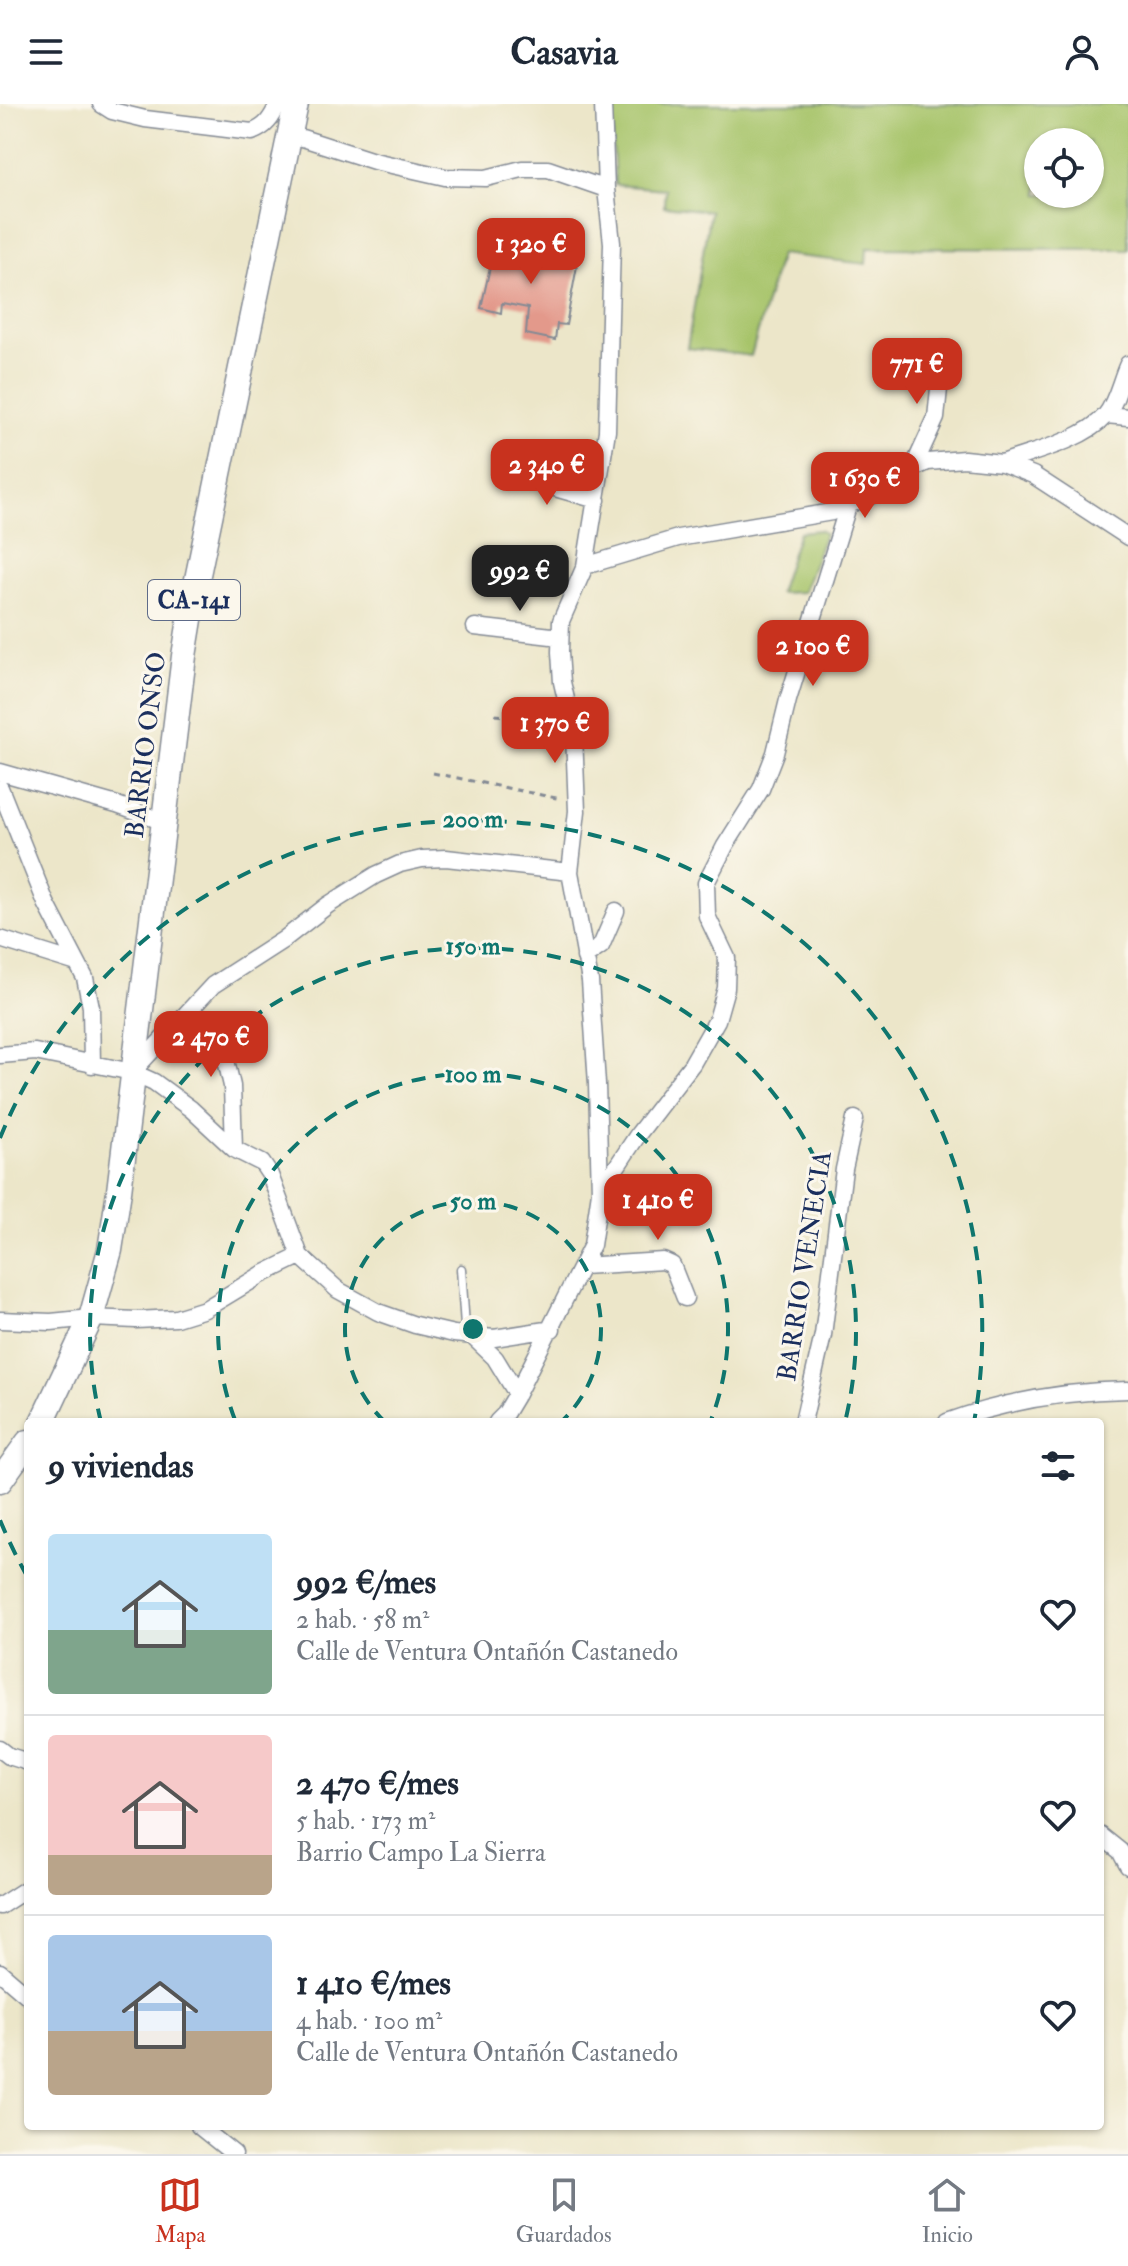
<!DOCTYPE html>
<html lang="es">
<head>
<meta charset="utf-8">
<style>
	:root { --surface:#fff; --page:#f6f6f7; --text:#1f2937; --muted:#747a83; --line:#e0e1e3; --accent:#c8321e }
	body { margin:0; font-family:"IM FELL Double Pica",serif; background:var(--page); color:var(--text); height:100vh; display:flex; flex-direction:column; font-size:30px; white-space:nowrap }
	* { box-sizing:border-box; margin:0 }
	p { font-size:26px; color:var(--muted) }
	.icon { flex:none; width:44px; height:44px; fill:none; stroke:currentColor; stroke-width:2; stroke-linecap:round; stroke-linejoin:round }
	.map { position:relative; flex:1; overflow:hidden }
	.details { position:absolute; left:24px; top:1314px; width:1080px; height:712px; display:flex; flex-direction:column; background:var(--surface); border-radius:8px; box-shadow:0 2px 6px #0004 }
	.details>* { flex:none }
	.tools { position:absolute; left:1024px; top:24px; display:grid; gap:16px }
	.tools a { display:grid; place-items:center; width:80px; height:80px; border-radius:50%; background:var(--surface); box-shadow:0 2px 6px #0004; font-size:40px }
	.price { position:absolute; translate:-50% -68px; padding:0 18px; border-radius:16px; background:var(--accent); color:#fff; font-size:26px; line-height:52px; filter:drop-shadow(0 2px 4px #0008) }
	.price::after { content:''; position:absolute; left:50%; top:48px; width:24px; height:18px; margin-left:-12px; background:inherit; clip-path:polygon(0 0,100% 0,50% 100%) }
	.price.current { background:#222; color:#fff }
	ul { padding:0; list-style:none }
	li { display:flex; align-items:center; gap:24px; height:200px; padding:0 24px }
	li+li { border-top:2px solid var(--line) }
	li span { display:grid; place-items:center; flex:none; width:224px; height:160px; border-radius:8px; color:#555 }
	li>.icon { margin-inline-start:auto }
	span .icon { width:96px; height:96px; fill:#fffc; stroke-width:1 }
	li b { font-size:34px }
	h2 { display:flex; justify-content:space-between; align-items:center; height:96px; padding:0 24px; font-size:34px }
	header { display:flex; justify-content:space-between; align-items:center; height:104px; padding:0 24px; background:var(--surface); font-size:36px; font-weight:800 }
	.dock { display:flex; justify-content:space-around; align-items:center; height:112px; border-top:2px solid var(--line); background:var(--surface); font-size:22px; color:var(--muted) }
	.dock a { display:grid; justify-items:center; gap:4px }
	.dock .current { color:var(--accent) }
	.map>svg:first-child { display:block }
	.green { fill:#a7c46b; stroke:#617a64; stroke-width:2; fill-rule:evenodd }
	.building { fill:#e3998b }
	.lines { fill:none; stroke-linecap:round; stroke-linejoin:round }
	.service-casing { stroke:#848a94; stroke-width:11 }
	.minor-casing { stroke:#848a94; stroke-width:19 }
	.primary-casing { stroke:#848a94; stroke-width:27 }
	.path { stroke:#848a94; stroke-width:3; stroke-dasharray:6 6; stroke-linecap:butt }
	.service { stroke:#fff; stroke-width:8 }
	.minor { stroke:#fff; stroke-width:16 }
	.primary { stroke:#fff; stroke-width:24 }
	.ring { fill:none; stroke:#0f766e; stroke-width:4; stroke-dasharray:14 10 }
	.labels { text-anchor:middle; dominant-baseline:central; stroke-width:6; stroke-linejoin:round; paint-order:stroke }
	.shield { fill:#fbf7ec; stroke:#5e6b89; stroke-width:2 }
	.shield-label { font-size:24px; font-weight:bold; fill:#1b2f5e }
	.street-label { font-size:26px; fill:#1b2f5e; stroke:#fbf7ec }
	.centre { fill:#0f766e; stroke:#fbf7ec; stroke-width:4 }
	.ring-label { font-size:24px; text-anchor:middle; font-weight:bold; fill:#0f766e; stroke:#fbf7ec; stroke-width:6; stroke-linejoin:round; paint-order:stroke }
</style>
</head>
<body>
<header><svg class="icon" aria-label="menu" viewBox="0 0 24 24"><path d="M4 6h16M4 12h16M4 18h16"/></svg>Casavia<svg class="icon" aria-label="person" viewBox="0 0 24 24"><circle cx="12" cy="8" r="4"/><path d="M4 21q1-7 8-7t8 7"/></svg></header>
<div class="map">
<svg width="1128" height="2050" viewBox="0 0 1128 2050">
	<rect width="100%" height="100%" fill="#fbf7ec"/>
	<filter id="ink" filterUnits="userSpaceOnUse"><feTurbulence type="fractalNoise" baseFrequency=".0125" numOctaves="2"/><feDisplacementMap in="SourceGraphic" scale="16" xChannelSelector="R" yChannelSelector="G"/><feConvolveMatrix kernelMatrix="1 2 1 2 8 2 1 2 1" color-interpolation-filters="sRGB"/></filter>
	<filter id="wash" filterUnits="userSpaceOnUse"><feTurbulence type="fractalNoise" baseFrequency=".006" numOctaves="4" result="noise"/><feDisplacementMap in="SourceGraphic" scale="32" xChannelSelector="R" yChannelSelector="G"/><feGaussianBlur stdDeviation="1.8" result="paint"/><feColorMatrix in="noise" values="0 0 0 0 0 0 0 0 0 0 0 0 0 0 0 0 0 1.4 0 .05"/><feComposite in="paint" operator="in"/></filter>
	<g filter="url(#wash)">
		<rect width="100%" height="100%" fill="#ece6c9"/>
		<path class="green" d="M611 0H1128V145L867 144 866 160 780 150 751 252 687 244 710 107 664 102 665 85 615 81ZM1038 38H1090V90H1038Z
			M820 426 825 430 803 488 779 489 799 428Z"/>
		<g id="blocks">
			<path class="building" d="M496 136 561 147 559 159 577 162 566 221 557 220 555 236 526 230 528 204 502 199 501 209 481 204Z"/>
		</g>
	</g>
	<g filter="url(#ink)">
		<use href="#blocks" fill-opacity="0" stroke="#848a94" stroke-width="2"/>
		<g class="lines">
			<defs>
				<path id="service" d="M461 1165 465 1222 471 1230"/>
				<path id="minor" d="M101 0 112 7 145 15 252 28C266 23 272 14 278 0
					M290 30 374 57 445 73 486 74 522 65H548L606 85
					M1106 311 1128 313
					M1002 359C1032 348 1084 336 1105 312 1117 298 1120 277 1128 260
					M913 364 936 314 943 245
					M510 371 597 396
					M585 462 678 434 832 408 872 391 907 367 928 358 964 355 1002 359 1033 371 1128 433
					M475 523 560 533
					M0 668 117 701 164 718
					M0 684 46 799 85 874 91 903 92 961
					M0 835 77 859
					M585 853 601 842 616 807
					M230 920 224 928 222 939 232 982 234 1045
					M0 951 35 948 132 968 154 978 191 1005 234 1045 262 1059 270 1071 300 1152 338 1186 378 1208 415 1221 454 1230 494 1234 552 1225
					M133 967 213 881 283 836 328 801 376 771 400 760 422 755 446 754 570 768
					M600 1088 639 1029 692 960 717 916 726 884 727 854 707 812 706 779 725 742 761 685 775 649 788 596 848 402
					M582 1162 663 1157 672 1161 685 1194
					M0 1216 51 1218 91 1214 136 1216 176 1214 205 1205 261 1171 300 1152
					M472 1232 495 1254 517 1290
					M497 1318 505 1310 517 1290 592 1141 600 1088 597 980 590 877 570 768 577 707 574 630 562 578 560 548 561 517 585 462 607 327 612 139 606 85 603 0
					M803 1318 823 1231 844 1065 855 1015
					M947 1318C1006 1297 1066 1287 1128 1286
					M0 1645 9 1652 28 1658
					M1100 1731 1120 1747 1128 1762
					M0 1802 28 1784
					M0 1868 28 1892
					M199 2022 234 2050"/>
				<path id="primary" d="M42 1318 91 1214 110 1146 119 1087 184 552 195 485 296 0
					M0 1377 28 1338"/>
			</defs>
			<use href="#service" class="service-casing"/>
			<use href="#minor" class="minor-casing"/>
			<use href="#primary" class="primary-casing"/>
			<path class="path" d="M495 611 555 615
				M433 669 561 695"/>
			<use href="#service" class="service"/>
			<use href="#minor" class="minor"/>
			<use href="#primary" class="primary"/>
		</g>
	</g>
	<g class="ring">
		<path d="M385 1318A128 128 0 1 1 561 1318"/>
		<path d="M235 1316A255 255 0 1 1 711 1316"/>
		<path d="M101 1318A383 383 0 1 1 845 1318"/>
		<path d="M27 1472A510 510 0 0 1 0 1416M0 1034A510 510 0 0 1 974 1318"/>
	</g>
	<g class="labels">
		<rect class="shield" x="148" y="476" width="92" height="40" rx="6"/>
		<g class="shield-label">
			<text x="194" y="496">CA-141</text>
		</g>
		<g class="street-label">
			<text transform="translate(146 641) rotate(-83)">BARRIO ONSO</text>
			<text transform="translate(805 1162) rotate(-81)">BARRIO VENECIA</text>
		</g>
	</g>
	<circle cx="473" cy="1225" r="12" class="centre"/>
	<g class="ring-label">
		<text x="473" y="723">200 m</text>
		<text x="473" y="850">150 m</text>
		<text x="473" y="978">100 m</text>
		<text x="473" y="1105">50 m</text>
	</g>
</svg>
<div class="tools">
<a><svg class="icon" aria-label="locate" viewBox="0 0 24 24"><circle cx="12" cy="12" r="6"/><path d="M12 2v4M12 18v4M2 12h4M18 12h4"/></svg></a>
</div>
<b class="price" style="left:531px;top:182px">1 320 €</b>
<b class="price" style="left:917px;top:302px">771 €</b>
<b class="price" style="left:547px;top:403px">2 340 €</b>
<b class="price" style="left:865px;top:416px">1 630 €</b>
<b class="price current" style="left:520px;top:509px">992 €</b>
<b class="price" style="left:813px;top:584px">2 100 €</b>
<b class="price" style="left:555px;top:661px">1 370 €</b>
<b class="price" style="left:211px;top:975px">2 470 €</b>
<b class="price" style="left:658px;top:1138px">1 410 €</b>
<section class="details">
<h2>9 viviendas<svg class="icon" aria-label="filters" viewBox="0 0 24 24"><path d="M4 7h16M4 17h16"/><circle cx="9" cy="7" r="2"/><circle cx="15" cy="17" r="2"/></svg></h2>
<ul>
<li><span style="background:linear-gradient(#bfe0f5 60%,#7fa58c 0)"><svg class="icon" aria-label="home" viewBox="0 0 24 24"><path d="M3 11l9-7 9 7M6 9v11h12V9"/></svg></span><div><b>992 €/mes</b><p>2 hab. · 58 m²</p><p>Calle de Ventura Ontañón Castanedo</p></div><svg class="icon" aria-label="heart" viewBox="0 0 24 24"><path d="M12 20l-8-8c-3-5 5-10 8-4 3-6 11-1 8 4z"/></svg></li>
<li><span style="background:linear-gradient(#f6c9c9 75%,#b9a48a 0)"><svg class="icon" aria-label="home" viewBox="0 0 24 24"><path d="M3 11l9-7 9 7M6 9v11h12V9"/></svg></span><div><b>2 470 €/mes</b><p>5 hab. · 173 m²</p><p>Barrio Campo La Sierra</p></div><svg class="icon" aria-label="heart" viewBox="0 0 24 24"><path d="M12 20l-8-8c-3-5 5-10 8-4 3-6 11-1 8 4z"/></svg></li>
<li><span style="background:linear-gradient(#a9c7e8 60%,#b9a48a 0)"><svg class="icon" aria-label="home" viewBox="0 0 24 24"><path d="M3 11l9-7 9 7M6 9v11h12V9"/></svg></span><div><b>1 410 €/mes</b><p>4 hab. · 100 m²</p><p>Calle de Ventura Ontañón Castanedo</p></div><svg class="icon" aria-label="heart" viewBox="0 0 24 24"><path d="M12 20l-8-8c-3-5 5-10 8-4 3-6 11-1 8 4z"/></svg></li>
</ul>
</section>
</div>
<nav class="dock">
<a class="current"><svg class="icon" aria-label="map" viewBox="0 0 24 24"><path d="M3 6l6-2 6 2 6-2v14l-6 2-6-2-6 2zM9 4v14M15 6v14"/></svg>Mapa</a>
<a><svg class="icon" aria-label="saved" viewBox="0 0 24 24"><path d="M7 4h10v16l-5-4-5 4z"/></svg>Guardados</a>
<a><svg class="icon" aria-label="home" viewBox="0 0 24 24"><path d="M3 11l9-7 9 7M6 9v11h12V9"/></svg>Inicio</a>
</nav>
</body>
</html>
